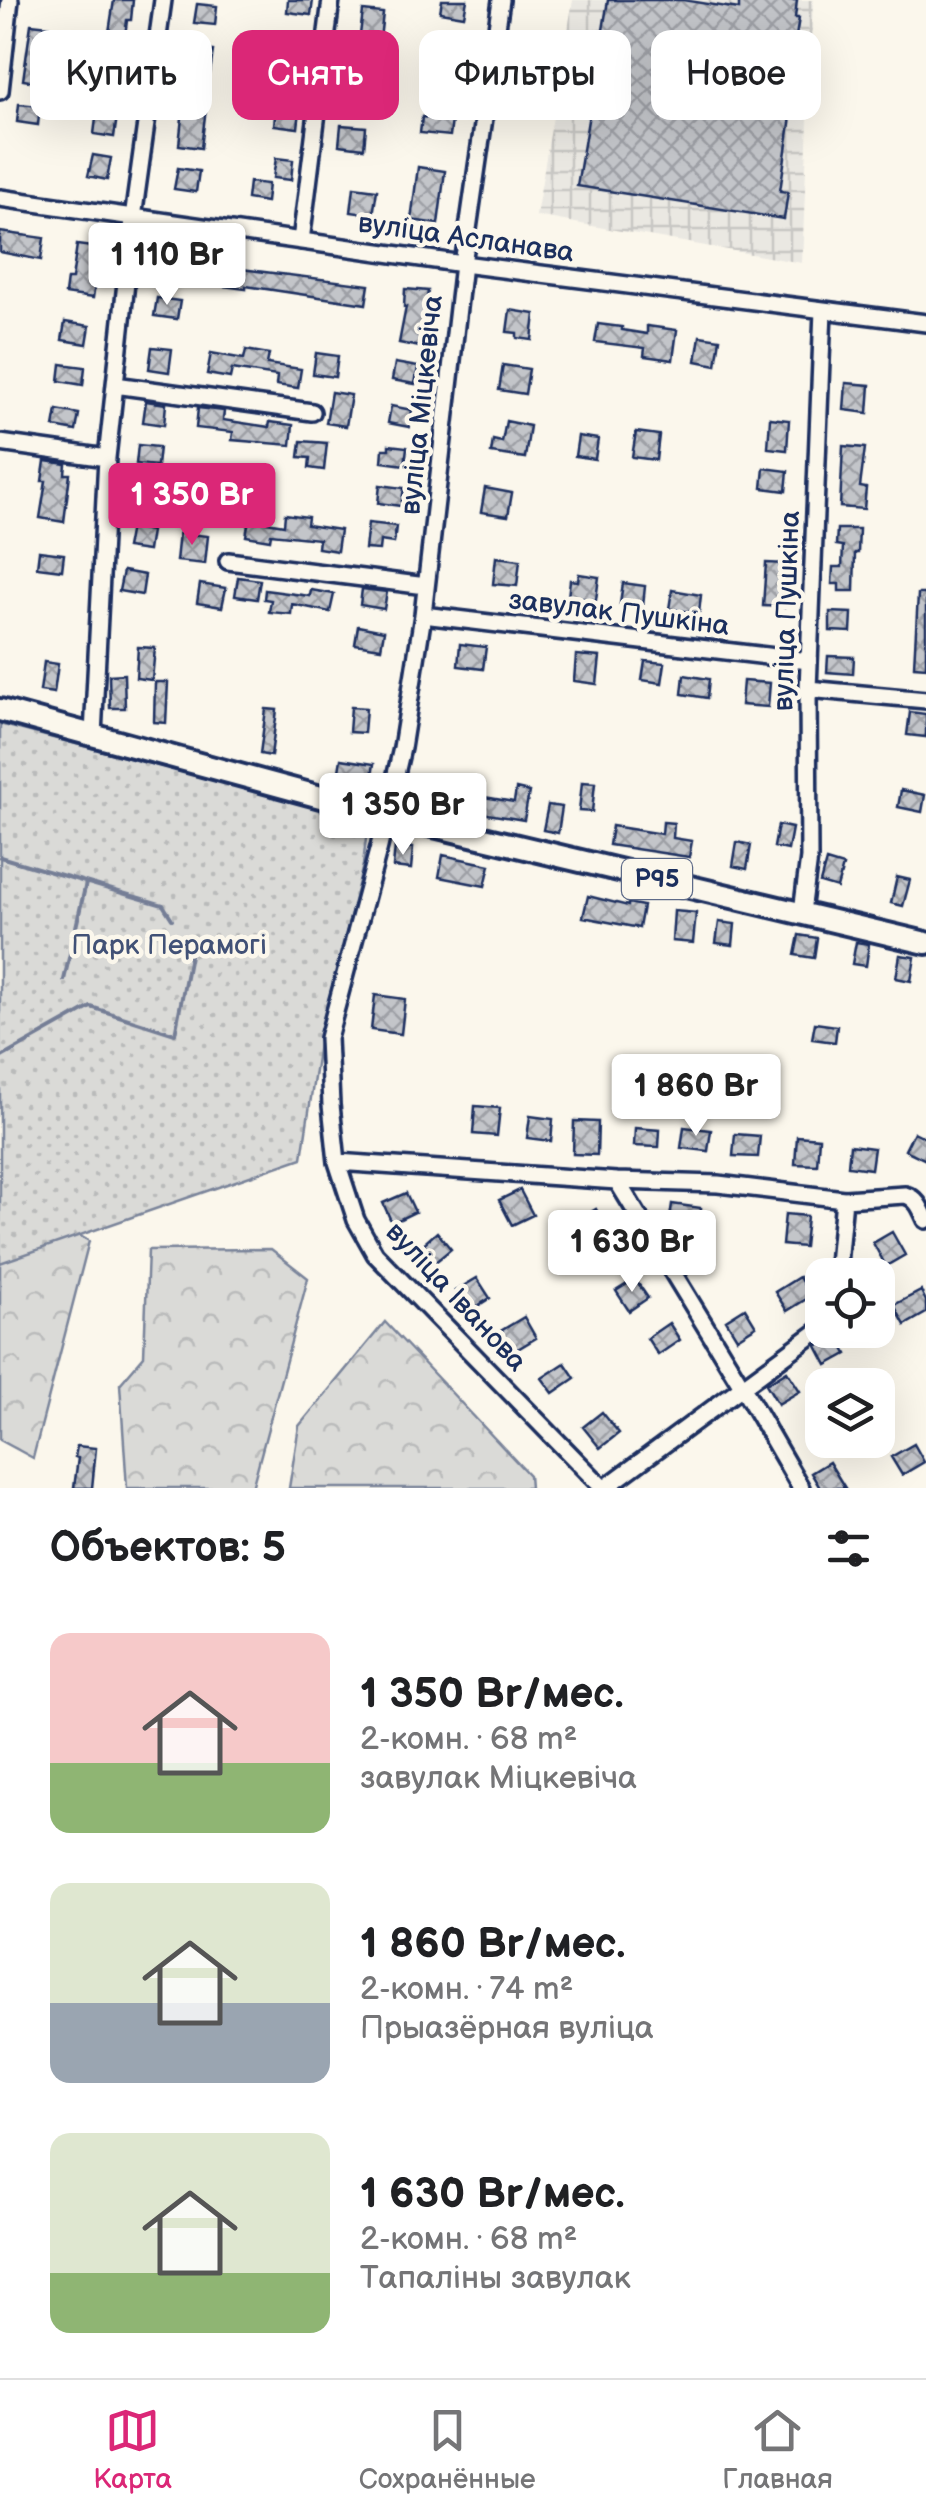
<!DOCTYPE html>
<html lang="ru">
<head>
<meta charset="utf-8">
<style>
	:root { --surface:#fff; --page:#f6f6f6; --text:#202124; --muted:#757577; --line:#e0e0e0; --accent:#db2777 }
	body { margin:0; font-family:"Balsamiq Sans",sans-serif; background:var(--page); color:var(--text); height:100vh; display:flex; flex-direction:column; font-size:38px; white-space:nowrap }
	* { box-sizing:border-box; margin:0 }
	p { font-size:32px; color:var(--muted) }
	.icon { flex:none; width:55px; height:55px; fill:none; stroke:currentColor; stroke-width:2; stroke-linecap:round; stroke-linejoin:round }
	.map { position:relative; height:1488px; overflow:hidden }
	.sheet { display:flex; flex-direction:column; background:var(--surface); flex:1 }
	.sheet>* { flex:none }
	.top-card { position:absolute; left:30px; top:30px; width:868px; height:90px; display:flex; gap:20px }
	.tools { position:absolute; left:805px; top:1258px; display:grid; gap:20px }
	.tools a { display:grid; place-items:center; width:90px; height:90px; border-radius:20px; background:var(--surface); box-shadow:0 10px 40px #0002; font-size:50px }
	.price { position:absolute; translate:-50% -85px; padding:0 22px; border-radius:10px; background:#fff; color:#222; font-size:32px; line-height:65px; filter:drop-shadow(0 2px 5px #0008) }
	.price::after { content:''; position:absolute; left:50%; top:60px; width:30px; height:22px; margin-left:-15px; background:inherit; clip-path:polygon(0 0,100% 0,50% 100%) }
	.price.on { background:var(--accent); color:#fff }
	ul { padding:0; list-style:none }
	li { display:flex; align-items:center; gap:30px; height:250px; padding:0 50px }
	li span { display:grid; place-items:center; flex:none; width:280px; height:200px; border-radius:20px; color:#555 }
	li>.icon { margin-inline-start:auto }
	span .icon { width:120px; height:120px; fill:#fffc; stroke-width:1 }
	li b { font-size:42px }
	h2 { display:flex; justify-content:space-between; align-items:center; height:120px; padding:0 50px; font-size:42px }
	.chip { padding:0 35px; border-radius:20px; background:var(--surface); box-shadow:0 10px 40px #0002; font-size:35px; line-height:90px }
	.chip.on { background:var(--accent); color:#fff }
	.tab-bar { display:flex; justify-content:space-around; align-items:center; height:140px; border-top:2px solid var(--line); background:var(--surface); font-size:28px; color:var(--muted) }
	.tab-bar a { display:grid; justify-items:center; gap:5px }
	.tab-bar .on { color:var(--accent) }
	.map>svg:first-child { display:block }
	.industrial { fill:url(#industrial-grid) }
	.forest { fill:url(#forest-crowns); stroke:#7a849a; stroke-width:2.5 }
	.park { fill:url(#park-dots); stroke:#7a849a; stroke-width:2.5 }
	.lines { fill:none; stroke-linecap:round; stroke-linejoin:round }
	.stream { stroke:#747e96; stroke-width:4 }
	.building { fill:url(#building-cross-hatch); stroke:#1b2f5e; stroke-width:2.5 }
	.minor-casing { stroke:#1b2f5e; stroke-width:22 }
	.major-casing { stroke:#1b2f5e; stroke-width:28 }
	.minor { stroke:#fbf7ec; stroke-width:15 }
	.major { stroke:#fbf7ec; stroke-width:20 }
	.labels { text-anchor:middle; dominant-baseline:central; stroke-width:9; stroke-linejoin:round; paint-order:stroke }
	.shield { fill:#fbf7ec; stroke:#5e6b89; stroke-width:2.5 }
	.shield-label { font-size:25px; font-weight:bold; fill:#1b2f5e }
	.street-label { font-size:28px; fill:#1b2f5e; stroke:#fbf7ec }
	.park-label { font-size:28px; fill:#415176; stroke:#fbf7ec }
</style>
</head>
<body>
<div class="map">
<svg width="926" height="1488" viewBox="0 0 926 1488">
	<defs>
		<pattern id="industrial-grid" width="8" height="8" patternUnits="userSpaceOnUse" patternTransform="scale(2.5)"><rect width="8" height="8" fill="#eae8e2"/><path d="M0 4h8M4 0v8" fill="none" stroke="#c8c7c4"/></pattern>
		<pattern id="forest-crowns" width="20" height="18" patternUnits="userSpaceOnUse" patternTransform="scale(2.5)"><rect width="20" height="18" fill="#dadad7"/><path d="M2 6a3 3 0 1 1 6 0M12 15a3 3 0 1 1 6 0" fill="none" stroke="#babbbb"/></pattern>
		<pattern id="park-dots" width="8" height="8" patternUnits="userSpaceOnUse" patternTransform="scale(2.5)"><rect width="8" height="8" fill="#dadad7"/><path d="M2 2h.1M6 6h.1" fill="none" stroke="#babbbb" stroke-width="1.8" stroke-linecap="round"/></pattern>
		<pattern id="building-cross-hatch" width="8" height="8" patternUnits="userSpaceOnUse" patternTransform="scale(2.5)"><rect width="8" height="8" fill="#c3c5c9"/><path d="M0 0l8 8M0 8l8-8" fill="none" stroke="#9ea0a6"/></pattern>
	</defs>
	<rect width="100%" height="100%" fill="#fbf7ec"/>
	<filter id="ink" filterUnits="userSpaceOnUse"><feTurbulence type="fractalNoise" baseFrequency=".01" numOctaves="2"/><feDisplacementMap in="SourceGraphic" scale="20" xChannelSelector="R" yChannelSelector="G"/><feConvolveMatrix kernelMatrix="1 2 1 2 8 2 1 2 1" color-interpolation-filters="sRGB"/></filter>
	<g filter="url(#ink)">
		<path class="industrial" d="M573 0H813L802 263 536 216Z"/>
		<path class="forest" d="M7 1194 89 1241 33 1458 0 1440V1196Z
			M271 1249 308 1278 252 1488H127L120 1384 144 1356 148 1250Z
			M385 1322 529 1475 530 1488H289L299 1426Z"/>
		<path class="park" d="M0 724 368 821 363 865 319 1044 302 1158 0 1263Z"/>
		<g class="lines">
			<path class="stream" d="M0 857 163 905 172 919
				M64 980 86 883
				M0 1058 91 1007 175 1034 191 950 187 944"/>
		</g>
		<path class="building" d="M114 0H133L131 20H127L122 61 105 58Z
			M288 0H313L311 15 287 12Z
			M442 0H467L464 16 440 12Z
			M608 0H683L739 9V0H797L795 18H799L792 61 799 62 780 191 788 192 784 219 577 186Z
			M197 4 217 6 215 25 194 23Z
			M363 11 383 13 377 65 370 64 367 103 344 101 345 82H354Z
			M31 24 50 26 43 83 23 80Z
			M441 40 460 43 449 120H452L450 136 420 133 422 117 430 118Z
			M288 42 307 43 302 88 282 86Z
			M193 48 213 51 210 73 189 70Z
			M101 79 122 82 114 137 94 134Z
			M185 90 208 92 201 148 179 145Z
			M19 104 40 106 38 125 17 122Z
			M276 107 300 110 298 128 274 125Z
			M341 125 366 127 364 148 339 145Z
			M93 155 111 158 107 180 88 176Z
			M276 158 293 160 291 180 273 178Z
			M418 167 445 171 438 224 411 220Z
			M178 168 199 171 196 192 174 189Z
			M249 182 268 184 266 202 247 199Z
			M354 187 377 190 373 215 351 212Z
			M0 232 44 238 41 260 0 252Z
			M77 245 100 248 93 298 65 294 67 279H72Z
			M164 256 188 258 186 280 162 277Z
			M226 267 369 285 366 304 246 286V289L223 286Z
			M405 289 428 291 420 347 399 343 406 307H404Z
			M157 298 180 301 177 319 154 316Z
			M510 310 535 314 532 340 517 338V333L507 332Z
			M65 322 90 326 87 344 62 340Z
			M598 324 622 327V330L647 334V326L677 330 673 360 644 356 645 348 595 342Z
			M700 336 720 339 716 365 696 361Z
			M152 347 172 349 169 372 149 369Z
			M246 350 269 354 267 364 301 369 298 388 276 385 277 376 232 369 230 378 207 374 211 353 244 359Z
			M316 353 338 356 335 377 313 374Z
			M395 363 418 367 415 384 392 380Z
			M61 364 85 367 83 385 59 381Z
			M503 365 529 369 525 394 499 390Z
			M846 383 870 385 868 413 844 410Z
			M331 392 351 395 346 426 326 423Z
			M146 401 166 404 164 425 143 422Z
			M391 406 412 410 409 427 388 423Z
			M198 408 224 411 223 420 269 427 270 422 293 425 291 445 232 440 233 432 196 428Z
			M57 410 79 414 76 431 54 427Z
			M770 418 789 420 787 450 768 448Z
			M506 421 530 426 525 458 491 453 493 440 502 442Z
			M636 432 659 435 656 460 632 457Z
			M578 436 598 439 595 459 575 456Z
			M301 441 327 443 324 470 309 468 310 458 299 457Z
			M138 445 159 447 157 466 136 464Z
			M389 445 407 447 405 465 382 462 383 449H389Z
			M843 446 865 448 860 487 866 488 864 509 840 507Z
			M45 461 66 464 65 474H70L64 522 40 518 46 481H42Z
			M764 468 788 471 786 491 762 488Z
			M134 484 155 487 152 506 131 503Z
			M380 485 404 488 401 506 378 503Z
			M485 488 512 493 508 516 481 512Z
			M285 514 308 517 307 525 340 530 337 551 318 548 319 539 271 534 270 540 246 536 249 519 284 525Z
			M368 523 396 526 394 543 380 541 379 550 365 549Z
			M130 527 151 531 148 551 126 548Z
			M837 529H859L858 553H855L854 591H839V584H832L833 567H842L843 546 836 545Z
			M179 533 208 536 205 564 176 561Z
			M39 551 64 554 62 570 37 567Z
			M496 557 520 560 517 586 493 584Z
			M766 563 786 564 784 607 763 606Z
			M123 571 145 575 142 595 119 591Z
			M579 574 599 577 596 600 568 597 570 580 578 581Z
			M238 577 260 580 257 599 235 596Z
			M623 583 645 586 643 606 620 604Z
			M200 584 226 588 222 607 197 603Z
			M362 589 387 592 384 609 360 605Z
			M265 590 310 596 311 590 334 594 330 612 292 604 291 614 269 612 271 600 264 599Z
			M672 590 701 595 699 613 669 609Z
			M918 594H926V667L914 666Z
			M830 612 852 613 851 632 830 631Z
			M358 626 384 631 381 648 355 644Z
			M460 644 486 647 483 669 458 666Z
			M138 647 155 648 152 680 136 678Z
			M576 655 600 657 597 684 574 681Z
			M828 656 854 657 853 674 827 672Z
			M645 661 665 663 662 683 642 680Z
			M44 662 58 664 54 693 40 691Z
			M124 674 125 708H110L109 675Z
			M684 675 709 679 707 698 682 694Z
			M743 681 770 683 768 707 741 705Z
			M155 682H168L166 723 154 722Z
			M351 707 366 708 364 733 349 732Z
			M266 709 277 710 271 756 260 754Z
			M910 712 926 714V737L907 735Z
			M341 759 374 764 371 782 338 777Z
			M582 782 595 783 592 812 579 811Z
			M516 789 529 792 524 820 475 812 478 796 514 802Z
			M901 790 925 795 922 812 898 807Z
			M548 805 562 807 558 833 543 830Z
			M663 822 674 823 673 838 692 841 689 857 609 845 612 826 662 834Z
			M778 825 792 828 788 850 774 847Z
			M737 842 751 845 747 869 733 866Z
			M395 846 413 848 411 869 393 867Z
			M443 855 490 865 485 886 439 877Z
			M826 861 843 866 837 888 820 883Z
			M897 877 910 880 903 906 891 903Z
			M588 896 628 906V903L643 906 639 928 583 917Z
			M674 911 696 913 693 943 672 941Z
			M719 922 735 924 733 945 716 943Z
			M799 935 817 938 814 958 795 955Z
			M856 942 869 944 866 966 852 964Z
			M900 955 915 957 911 981 896 978Z
			M375 995 405 999 401 1034 371 1030Z
			M815 1023 837 1026 835 1042 812 1039Z
			M475 1106 500 1108 497 1136 473 1134Z
			M530 1116 553 1119 551 1141 527 1138Z
			M574 1121 598 1122 597 1155 573 1154Z
			M684 1127 711 1130 708 1151 681 1148Z
			M635 1128 660 1130 659 1147 634 1146Z
			M914 1132 926 1138V1160L905 1150Z
			M735 1134 760 1136 758 1157 733 1156Z
			M797 1136 819 1138 817 1165 795 1164Z
			M850 1145 874 1148 871 1169 848 1166Z
			M520 1190 533 1215 512 1225 499 1200Z
			M406 1193 415 1212 392 1223 383 1203Z
			M672 1204 701 1208 698 1229 669 1225Z
			M596 1209 625 1262 606 1273 576 1221Z
			M785 1214 807 1216 804 1247 782 1245Z
			M437 1232 451 1249 427 1269 413 1253Z
			M892 1232 905 1255 886 1266 873 1243Z
			M799 1277 811 1296 787 1311 775 1292Z
			M477 1278 490 1298 468 1312 455 1291Z
			M635 1279 648 1298 629 1311 616 1291Z
			M921 1291 926 1301V1313L905 1325 894 1305Z
			M745 1308 756 1326 737 1338 726 1320Z
			M524 1317 536 1338 511 1353 499 1332Z
			M669 1323 680 1340 658 1355 647 1338Z
			M837 1335 847 1354 827 1365 817 1346Z
			M565 1363 575 1378 553 1393 542 1378Z
			M787 1371 800 1391 778 1404 766 1384Z
			M602 1412 619 1433 600 1448 583 1427Z
			M914 1444 924 1462 902 1475 891 1457Z
			M77 1446 96 1448 92 1488H74L78 1458 75 1457Z
			M829 1462 845 1488H820L811 1473Z"/>
		<g class="lines">
			<defs>
				<path id="minor" d="M501 0 463 264 423 615 402 748 379 847 328 1038 331 1105 337 1162 356 1220 375 1254 603 1488
					M0 91 10 0
					M0 198 463 264 926 323
					M301 241 331 0
					M115 385 312 412
					M0 443 107 458
					M228 561 426 586
					M423 615 809 661
					M808 689 926 700
					M93 735 107 458 133 218 163 0
					M802 912 809 858 808 689 823 310
					M337 1162 617 1181 718 1184 844 1199 905 1195C917 1198 921 1209 926 1220
					M617 1181 742 1386 801 1488
					M837 1275 844 1199
					M605 1488 822 1328"/>
				<path id="major" d="M0 710 387 815 926 943"/>
			</defs>
			<use href="#minor" class="minor-casing"/>
			<use href="#major" class="major-casing"/>
			<use href="#minor" class="minor"/>
			<use href="#major" class="major"/>
		</g>
	</g>
	<g class="labels">
		<rect class="shield" x="622" y="859" width="70" height="40" rx="8"/>
		<g class="shield-label">
			<text x="657" y="879">Р95</text>
		</g>
		<g class="street-label">
			<text transform="translate(466 238) rotate(8)">вуліца Асланава</text>
			<text transform="translate(422 405) rotate(-84)">вуліца Міцкевіча</text>
			<text transform="translate(787 611) rotate(-88)">вуліца Пушкіна</text>
			<text transform="translate(619 613) rotate(7)">завулак Пушкіна</text>
			<text transform="translate(456 1297) rotate(47)">вуліца Іванова</text>
		</g>
		<g class="park-label">
			<text x="169" y="945">Парк Перамогі</text>
		</g>
	</g>
</svg>
<div class="tools">
<a><svg class="icon" aria-label="locate" viewBox="0 0 24 24"><circle cx="12" cy="12" r="6"/><path d="M12 2v4M12 18v4M2 12h4M18 12h4"/></svg></a>
<a><svg class="icon" aria-label="layers" viewBox="0 0 24 24"><path d="M12 4l9 5-9 5-9-5zM3 14l9 5 9-5"/></svg></a>
</div>
<b class="price" style="left:167px;top:308px">1 110 Br</b>
<b class="price on" style="left:192px;top:548px">1 350 Br</b>
<b class="price" style="left:403px;top:858px">1 350 Br</b>
<b class="price" style="left:696px;top:1139px">1 860 Br</b>
<b class="price" style="left:632px;top:1295px">1 630 Br</b>
<div class="top-card">
<a class="chip">Купить</a>
<a class="chip on">Снять</a>
<a class="chip">Фильтры</a>
<a class="chip">Новое</a>
</div>
</div>
<section class="sheet">
<h2>Объектов: 5<svg class="icon" aria-label="filters" viewBox="0 0 24 24"><path d="M4 7h16M4 17h16"/><circle cx="9" cy="7" r="2"/><circle cx="15" cy="17" r="2"/></svg></h2>
<ul>
<li><span style="background:linear-gradient(#f6c9c9 65%,#8fb573 0)"><svg class="icon" aria-label="home" viewBox="0 0 24 24"><path d="M3 11l9-7 9 7M6 9v11h12V9"/></svg></span><div><b>1 350 Br/мес.</b><p>2-комн. · 68 m²</p><p>завулак Міцкевіча</p></div></li>
<li><span style="background:linear-gradient(#dfe7d0 60%,#9aa5b1 0)"><svg class="icon" aria-label="home" viewBox="0 0 24 24"><path d="M3 11l9-7 9 7M6 9v11h12V9"/></svg></span><div><b>1 860 Br/мес.</b><p>2-комн. · 74 m²</p><p>Прыазёрная вуліца</p></div></li>
<li><span style="background:linear-gradient(#dfe7d0 70%,#8fb573 0)"><svg class="icon" aria-label="home" viewBox="0 0 24 24"><path d="M3 11l9-7 9 7M6 9v11h12V9"/></svg></span><div><b>1 630 Br/мес.</b><p>2-комн. · 68 m²</p><p>Тапаліны завулак</p></div></li>
</ul>
</section>
<nav class="tab-bar">
<a class="on"><svg class="icon" aria-label="map" viewBox="0 0 24 24"><path d="M3 6l6-2 6 2 6-2v14l-6 2-6-2-6 2zM9 4v14M15 6v14"/></svg>Карта</a>
<a><svg class="icon" aria-label="saved" viewBox="0 0 24 24"><path d="M7 4h10v16l-5-4-5 4z"/></svg>Сохранённые</a>
<a><svg class="icon" aria-label="home" viewBox="0 0 24 24"><path d="M3 11l9-7 9 7M6 9v11h12V9"/></svg>Главная</a>
</nav>
</body>
</html>
